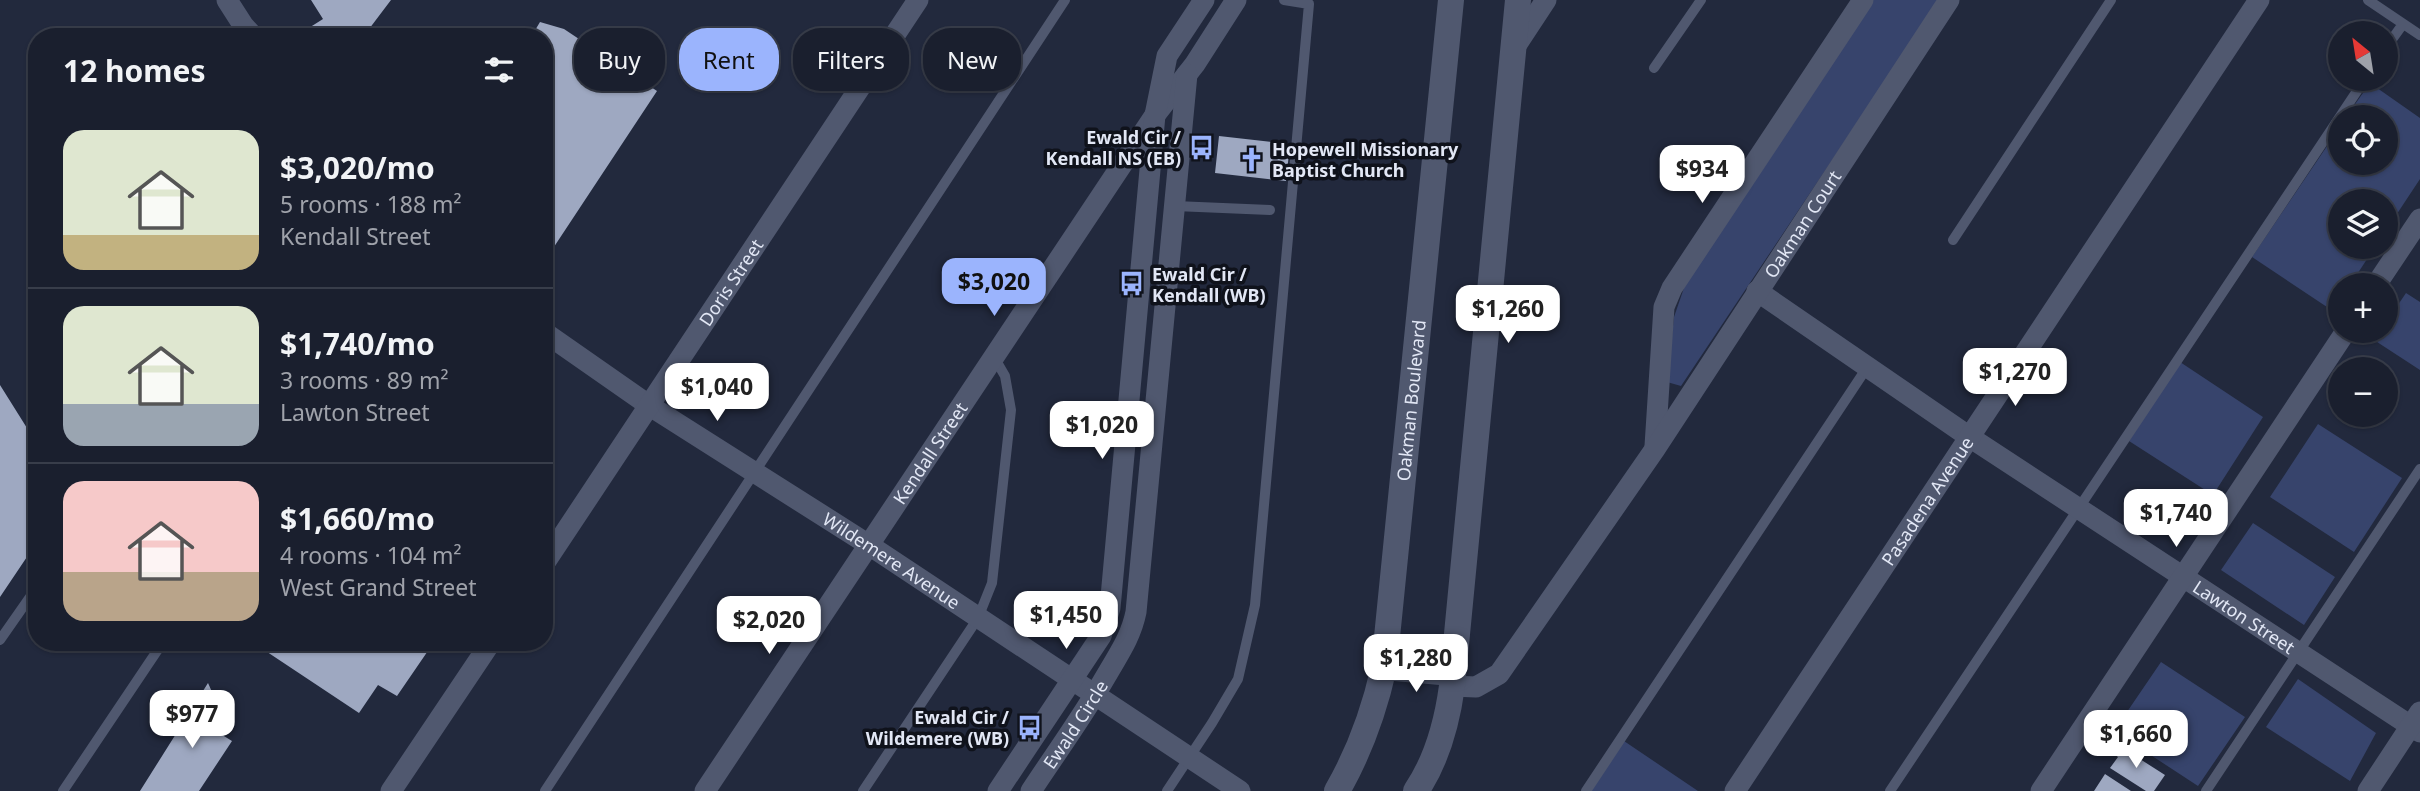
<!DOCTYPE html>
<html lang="en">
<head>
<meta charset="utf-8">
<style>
	:root { --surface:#1a1f2e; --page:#272c3a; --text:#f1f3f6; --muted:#9fa2aa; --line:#383d4a; --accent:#9bb4fd }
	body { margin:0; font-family:"Noto Sans",sans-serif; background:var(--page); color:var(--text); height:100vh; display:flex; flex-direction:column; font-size:26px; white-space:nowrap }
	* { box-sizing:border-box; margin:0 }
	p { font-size:23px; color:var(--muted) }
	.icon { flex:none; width:38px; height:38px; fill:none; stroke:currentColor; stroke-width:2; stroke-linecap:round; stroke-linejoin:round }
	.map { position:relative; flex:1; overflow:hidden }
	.panel { position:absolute; left:28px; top:28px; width:525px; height:623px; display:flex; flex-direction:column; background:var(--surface); border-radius:28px; box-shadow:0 2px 5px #0004,0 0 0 2px var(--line) }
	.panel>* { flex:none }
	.top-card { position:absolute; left:574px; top:28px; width:665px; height:63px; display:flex; gap:14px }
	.needle { width:46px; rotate:330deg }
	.fabs { position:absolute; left:2328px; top:21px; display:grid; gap:14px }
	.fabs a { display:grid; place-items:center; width:70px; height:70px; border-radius:50%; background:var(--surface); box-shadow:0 2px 5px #0004,0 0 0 2px var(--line); font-size:35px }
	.price { position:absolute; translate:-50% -60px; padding:0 16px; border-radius:14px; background:#fff; color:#222; font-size:23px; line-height:46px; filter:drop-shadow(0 2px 4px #0008) }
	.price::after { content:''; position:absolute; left:50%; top:42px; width:21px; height:16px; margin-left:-10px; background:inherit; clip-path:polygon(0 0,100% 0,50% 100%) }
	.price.on { background:var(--accent); color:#111 }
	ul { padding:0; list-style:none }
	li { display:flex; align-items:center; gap:21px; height:175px; padding:0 35px }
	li+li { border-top:2px solid var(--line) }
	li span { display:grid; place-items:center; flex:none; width:196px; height:140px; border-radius:21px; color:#555 }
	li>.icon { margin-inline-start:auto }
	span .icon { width:84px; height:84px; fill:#fffc; stroke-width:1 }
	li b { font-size:30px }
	h2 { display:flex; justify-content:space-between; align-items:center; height:84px; padding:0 35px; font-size:30px }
	.chip { padding:0 24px; border-radius:28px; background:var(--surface); box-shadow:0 2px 5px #0004,0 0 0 2px var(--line); font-size:24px; line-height:63px }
	.chip.on { background:var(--accent); color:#111 }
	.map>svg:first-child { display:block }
	.green { fill:#37446c }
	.building { fill:#9ea8c1 }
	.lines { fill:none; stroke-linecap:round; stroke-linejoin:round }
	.service { stroke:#50586f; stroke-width:10 }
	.minor { stroke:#50586f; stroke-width:21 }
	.tertiary { stroke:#50586f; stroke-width:26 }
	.labels { text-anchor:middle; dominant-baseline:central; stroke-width:7; stroke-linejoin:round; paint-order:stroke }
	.poi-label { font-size:18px; font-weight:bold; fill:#e2e7f5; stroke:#0f121b; text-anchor:end }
	.street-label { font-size:18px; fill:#e2e7f5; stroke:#0f121b }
</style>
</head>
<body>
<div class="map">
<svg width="2420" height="791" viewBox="0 0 2420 791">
	<rect width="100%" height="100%" fill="#22293d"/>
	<path class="green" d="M1873 0H1939L1681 386 1667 382 1674 317 1685 285Z
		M2370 83 2420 118V179L2385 232V201H2340V247H2375L2350 285H2340V301L2333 311 2252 257 2340 127V163H2385V117H2346Z
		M2406 293 2420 302V370L2374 340 2381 331H2385V324Z
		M2180 362 2263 417 2213 495 2129 441Z
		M2318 424 2402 478 2354 552 2270 497Z
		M2253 523 2335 577 2304 625 2221 570Z
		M2161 662 2245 717 2198 786 2114 731Z
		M2298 679 2376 733 2350 781 2266 727Z
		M1624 741 1698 791H1591Z"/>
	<path class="building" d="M311 0H391L363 37H307L304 31 323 19Z
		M540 22 564 29 657 91 544 262V37H531Z
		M1219 136 1290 144 1286 181 1215 173Z
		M0 385 37 444V542L0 597Z
		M252 642H434L397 696 378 685 359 713Z
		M208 683 226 723 219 733 232 741 199 791H140Z
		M2118 745 2165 775 2154 791H2146L2110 768 2118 757 2113 753Z
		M2105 774 2131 791H2094Z"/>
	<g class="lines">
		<path class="service" d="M2368 0 2420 35
			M2385 49 2403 24
			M1654 68 1701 0
			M1175 206 1270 210
			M1953 240 2111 0
			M0 640 37 587
			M63 791 161 645
			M545 791 1065 0
			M863 791 978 618 992 583 1011 410 1005 376 994 357
			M1167 791 1212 723 1238 679 1255 605 1309 4 1284 0
			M1586 791 1868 366
			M1890 791 2365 79
			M2206 791 2420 469"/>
		<g class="minor">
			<path d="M227 0 243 25 254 37"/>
			<path d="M1513 50 1546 0"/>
			<path d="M2376 285 2420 219"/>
			<path id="s1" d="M1757 291 1971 438 2420 732"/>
			<path id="s2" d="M544 332 650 406 869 545 1240 791"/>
			<path d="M1655 446 1664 307 1672 288 1863 0"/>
			<path id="s3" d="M544 564 918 0"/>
			<path id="s4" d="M1452 686 1476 687 1499 674 1655 449 1949 0"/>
			<path d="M391 791 491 642"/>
			<path id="s5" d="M705 791 1155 115 1195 64 1236 0"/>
			<path d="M998 791 1101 636 1110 608 1155 115 1167 56 1204 0"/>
			<path id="s6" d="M1031 791C1056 753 1083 716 1106 676 1118 655 1131 637 1136 612L1187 74"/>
			<path id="s7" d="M1735 791 2259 0"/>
			<path d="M2041 791 2346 331"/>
			<path d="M2368 791 2420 712"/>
		</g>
		<g class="tertiary">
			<path d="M1384 667 1452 673"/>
			<path id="s8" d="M1337 791C1360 751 1374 712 1384 667L1451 0"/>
			<path d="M1416 791C1437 760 1447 723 1452 686L1518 0"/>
		</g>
	</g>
	<defs>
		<symbol id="bus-bare" viewBox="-9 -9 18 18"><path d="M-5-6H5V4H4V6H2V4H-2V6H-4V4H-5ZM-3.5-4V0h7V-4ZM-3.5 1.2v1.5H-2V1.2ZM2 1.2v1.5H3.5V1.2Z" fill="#9bb4fd" stroke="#0f121b" stroke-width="2.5" paint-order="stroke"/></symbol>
		<symbol id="church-bare" viewBox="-9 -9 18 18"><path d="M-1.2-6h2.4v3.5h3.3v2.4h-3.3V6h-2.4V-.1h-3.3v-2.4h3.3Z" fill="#9bb4fd" stroke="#0f121b" stroke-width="2.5" paint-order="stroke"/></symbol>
	</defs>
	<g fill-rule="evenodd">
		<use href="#bus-bare" x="1184" y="130" width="35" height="35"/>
		<use href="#church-bare" x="1234" y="142" width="35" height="35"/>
		<use href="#bus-bare" x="1114" y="266" width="35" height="35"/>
		<use href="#bus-bare" x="1012" y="710" width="35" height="35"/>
	</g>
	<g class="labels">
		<g class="poi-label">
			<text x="1181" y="137">Ewald Cir /<tspan x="1181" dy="21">Kendall NS (EB)</tspan></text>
			<text x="1272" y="149" text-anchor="start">Hopewell Missionary<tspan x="1272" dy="21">Baptist Church</tspan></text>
			<text x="1152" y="274" text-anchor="start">Ewald Cir /<tspan x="1152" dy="21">Kendall (WB)</tspan></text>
			<text x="1009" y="717">Ewald Cir /<tspan x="1009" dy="21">Wildemere (WB)</tspan></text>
		</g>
		<g class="street-label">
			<text stroke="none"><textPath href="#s4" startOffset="593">Oakman Court</textPath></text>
			<text stroke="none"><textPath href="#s3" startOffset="338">Doris Street</textPath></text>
			<text stroke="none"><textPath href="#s8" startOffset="401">Oakman Boulevard</textPath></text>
			<text stroke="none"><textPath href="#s5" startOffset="406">Kendall Street</textPath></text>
			<text stroke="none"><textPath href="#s7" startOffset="348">Pasadena Avenue</textPath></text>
			<text stroke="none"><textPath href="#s2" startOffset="416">Wildemere Avenue</textPath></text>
			<text stroke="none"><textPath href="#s1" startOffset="586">Lawton Street</textPath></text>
			<text stroke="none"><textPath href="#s6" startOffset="80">Ewald Circle</textPath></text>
		</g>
	</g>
</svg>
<div class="fabs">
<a><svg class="needle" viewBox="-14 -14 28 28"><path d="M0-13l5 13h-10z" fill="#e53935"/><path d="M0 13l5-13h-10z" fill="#9fa2aa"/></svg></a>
<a><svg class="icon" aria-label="locate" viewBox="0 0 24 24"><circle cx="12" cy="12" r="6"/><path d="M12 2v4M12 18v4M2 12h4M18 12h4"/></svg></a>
<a><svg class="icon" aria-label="layers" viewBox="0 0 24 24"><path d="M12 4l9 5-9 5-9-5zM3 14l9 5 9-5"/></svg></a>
<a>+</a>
<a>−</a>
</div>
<b class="price" style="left:1702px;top:205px">$934</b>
<b class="price on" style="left:994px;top:318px">$3,020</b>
<b class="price" style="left:1508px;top:345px">$1,260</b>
<b class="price" style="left:2015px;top:408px">$1,270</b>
<b class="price" style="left:717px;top:423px">$1,040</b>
<b class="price" style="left:1102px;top:461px">$1,020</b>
<b class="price" style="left:2176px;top:549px">$1,740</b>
<b class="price" style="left:1066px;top:651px">$1,450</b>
<b class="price" style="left:769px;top:656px">$2,020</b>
<b class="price" style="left:1416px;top:694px">$1,280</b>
<b class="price" style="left:192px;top:750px">$977</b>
<b class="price" style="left:2136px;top:770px">$1,660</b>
<div class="top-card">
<a class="chip">Buy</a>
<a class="chip on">Rent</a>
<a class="chip">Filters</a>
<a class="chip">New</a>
</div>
<section class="panel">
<h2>12 homes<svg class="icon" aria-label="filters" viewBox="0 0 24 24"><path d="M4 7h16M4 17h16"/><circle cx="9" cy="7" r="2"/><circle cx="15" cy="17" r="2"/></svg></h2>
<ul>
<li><span style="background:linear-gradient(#dfe7d0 75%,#c2b280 0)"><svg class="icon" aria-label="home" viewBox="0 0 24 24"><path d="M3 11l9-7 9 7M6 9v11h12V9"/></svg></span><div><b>$3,020/mo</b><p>5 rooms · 188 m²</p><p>Kendall Street</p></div></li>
<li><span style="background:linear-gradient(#dfe7d0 70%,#9aa5b1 0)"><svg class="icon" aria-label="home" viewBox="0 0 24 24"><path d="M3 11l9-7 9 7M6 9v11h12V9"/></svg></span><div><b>$1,740/mo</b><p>3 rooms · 89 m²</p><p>Lawton Street</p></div></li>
<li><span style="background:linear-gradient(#f6c9c9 65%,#b9a48a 0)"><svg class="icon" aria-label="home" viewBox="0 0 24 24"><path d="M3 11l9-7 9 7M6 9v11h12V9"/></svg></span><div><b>$1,660/mo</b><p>4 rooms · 104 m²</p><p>West Grand Street</p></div></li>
</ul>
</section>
</div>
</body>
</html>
